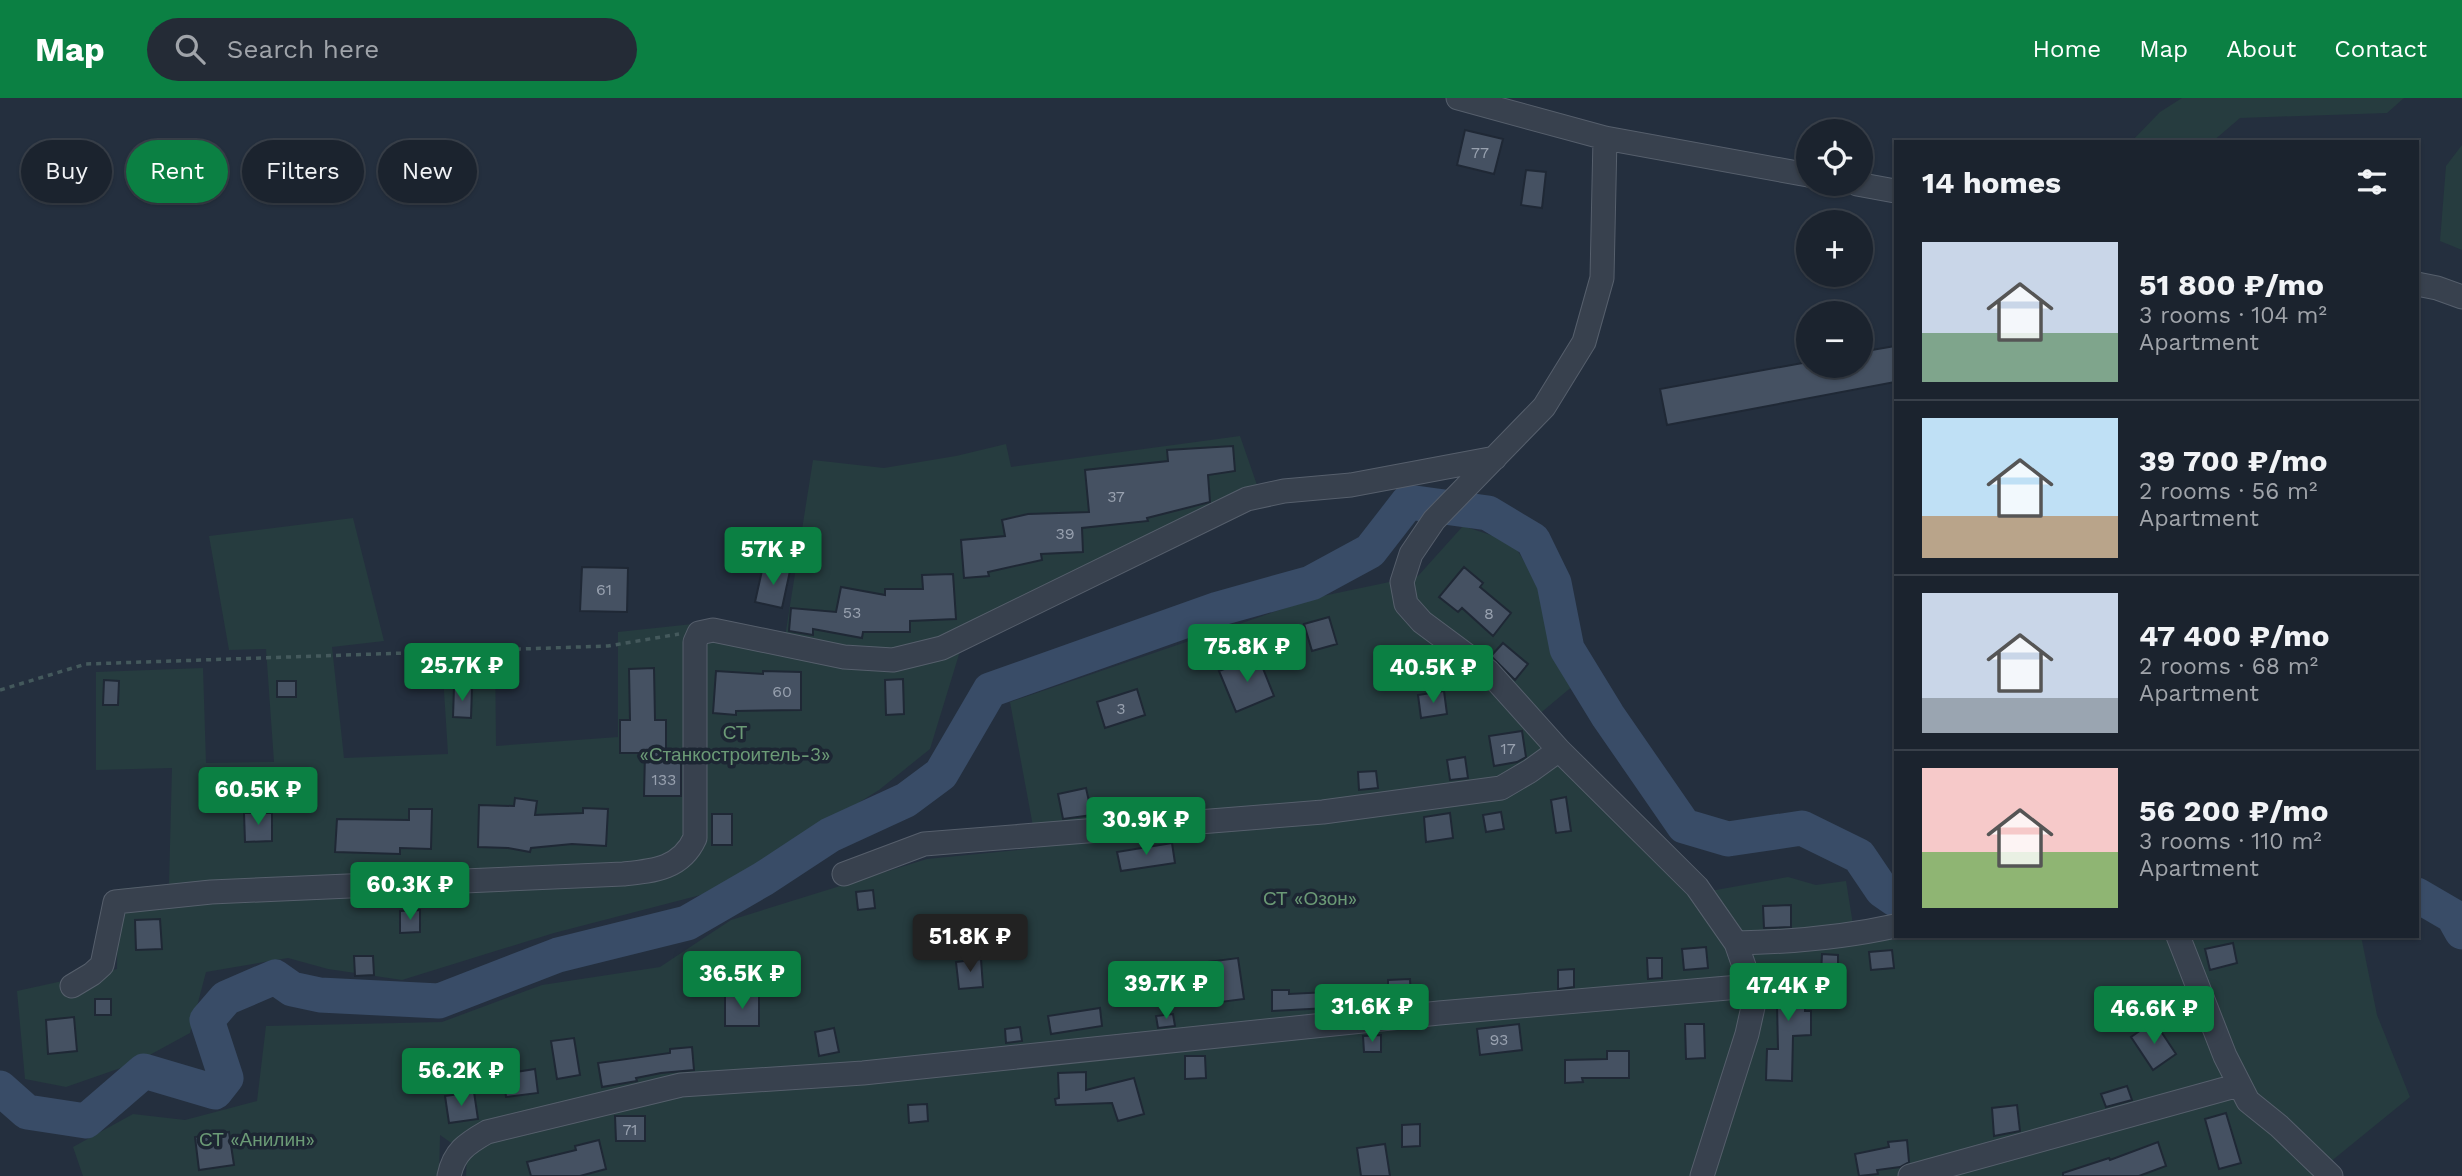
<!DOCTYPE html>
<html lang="en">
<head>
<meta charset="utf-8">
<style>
	:root { --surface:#1b232e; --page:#242b36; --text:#f1f3f6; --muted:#a0a4aa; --line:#39404a; --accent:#0b8043 }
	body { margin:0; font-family:"Work Sans",sans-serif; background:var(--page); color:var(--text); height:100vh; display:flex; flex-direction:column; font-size:26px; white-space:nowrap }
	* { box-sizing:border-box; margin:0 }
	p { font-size:23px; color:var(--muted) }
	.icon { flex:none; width:38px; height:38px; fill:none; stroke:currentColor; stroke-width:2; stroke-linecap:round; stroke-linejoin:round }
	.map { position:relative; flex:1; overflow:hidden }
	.panel { position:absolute; left:1894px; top:42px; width:525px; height:798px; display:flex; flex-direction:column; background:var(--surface); border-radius:0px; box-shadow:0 2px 5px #0004,0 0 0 2px var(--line) }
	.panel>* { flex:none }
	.top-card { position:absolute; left:21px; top:42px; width:665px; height:63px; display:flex; gap:14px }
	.tools { position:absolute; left:1796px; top:21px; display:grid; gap:14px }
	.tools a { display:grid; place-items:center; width:77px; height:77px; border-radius:50%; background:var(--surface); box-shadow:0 2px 5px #0004,0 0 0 2px var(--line); font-size:35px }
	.price { position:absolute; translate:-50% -60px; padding:0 16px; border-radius:7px; background:var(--accent); color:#fff; font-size:23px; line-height:46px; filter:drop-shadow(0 2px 4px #0008) }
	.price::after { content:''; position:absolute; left:50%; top:42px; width:21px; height:16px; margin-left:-10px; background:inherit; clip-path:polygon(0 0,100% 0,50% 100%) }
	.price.current { background:#222; color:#fff }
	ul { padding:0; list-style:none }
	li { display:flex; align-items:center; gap:21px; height:175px; padding:0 28px }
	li+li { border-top:2px solid var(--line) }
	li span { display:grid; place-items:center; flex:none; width:196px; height:140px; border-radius:0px; color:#555 }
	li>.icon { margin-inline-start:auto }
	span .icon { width:84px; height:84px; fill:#fffc; stroke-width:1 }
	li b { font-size:30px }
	h2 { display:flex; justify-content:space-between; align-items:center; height:84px; padding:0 28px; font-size:30px }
	.tag { padding:0 24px; border-radius:32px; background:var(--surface); box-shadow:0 2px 5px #0004,0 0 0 2px var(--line); font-size:24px; line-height:63px }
	.tag.current { background:var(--accent); color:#fff }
	header { display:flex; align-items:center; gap:42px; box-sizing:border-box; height:98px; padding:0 35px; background:var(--accent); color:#fff }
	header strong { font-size:33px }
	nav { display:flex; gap:38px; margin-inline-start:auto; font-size:24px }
	.search { width:490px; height:63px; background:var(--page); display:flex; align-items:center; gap:18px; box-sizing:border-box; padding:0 24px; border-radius:38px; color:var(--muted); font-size:26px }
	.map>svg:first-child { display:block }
	.green { fill:#263c3f }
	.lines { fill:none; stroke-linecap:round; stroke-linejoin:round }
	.river { stroke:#394c67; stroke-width:35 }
	.building { fill:#455162; stroke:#1f2835; stroke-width:2 }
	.minor-casing { stroke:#565f6c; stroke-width:25 }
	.path { stroke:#44595c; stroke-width:3.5; stroke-dasharray:5 5; stroke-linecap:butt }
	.minor { stroke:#38414e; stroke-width:23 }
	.labels { text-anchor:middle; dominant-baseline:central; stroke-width:7; stroke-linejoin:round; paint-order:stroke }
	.number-label { font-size:16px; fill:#98a1af }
	.park-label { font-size:19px; fill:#6b9a76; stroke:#1d2633 }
</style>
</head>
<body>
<header>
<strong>Map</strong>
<div class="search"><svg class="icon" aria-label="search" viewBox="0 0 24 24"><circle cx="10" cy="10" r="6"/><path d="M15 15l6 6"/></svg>Search here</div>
<nav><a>Home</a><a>Map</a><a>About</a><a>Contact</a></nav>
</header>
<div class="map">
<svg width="2462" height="1078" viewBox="0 0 2462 1078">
	<rect width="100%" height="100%" fill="#242f3e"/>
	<path class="green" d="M2182 0H2404L2387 15 2240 20 2212 44H2131L2160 14Z
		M2462 47V152L2440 143 2446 68Z
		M1240 338 1257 387 968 527 930 651 879 692 716 793 554 835 402 882 328 871 288 860 206 874 190 935 135 965 66 989 25 981 17 893 117 871 118 791 169 786 172 670 96 672V574L203 570 206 665 274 664 266 551 229 552 209 438 353 420 384 543 332 549 344 660 448 656 441 546H495L496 648 618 639V534L721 523 785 539 813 362 884 370 956 358 1006 346 1011 369Z
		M1463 428 1512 444 1540 488 1574 587 1525 628 1688 797 1788 779 1816 787 1846 783 1856 845 1895 838H2361L2377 917 2410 999 2313 1078H466L467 1056 440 1037 439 1078H83L73 1049 133 1016 185 1022 257 1003 266 928 442 924 542 887 660 869 731 822 927 761 1037 750 1010 604 1318 499 1418 478Z"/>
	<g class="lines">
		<path class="river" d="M2417 797 2453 818 2462 834
			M0 990 27 1014 86 1023 144 973 215 994 226 980 207 922 226 900 275 879 292 891 320 897 439 903 558 857 687 825 763 781 830 737 906 702 941 676 990 592 1218 511 1311 485 1370 453 1408 404 1488 415 1533 442 1554 485 1567 551 1608 618 1684 728 1728 741 1802 730 1859 758 1882 792 1895 801"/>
	</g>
	<path class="building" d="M1465 32 1503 41 1494 76 1457 67Z
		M1526 72 1546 74 1542 110 1521 107Z
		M1895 248V284L1667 327 1660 291 1808 264V268H1860V254Z
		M1233 348 1235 373 1208 377 1210 404 1147 420 1148 423 1082 430 1083 454 1041 456 1042 462 988 474 989 478 964 480 961 442 1005 438 1002 422 1028 416 1089 414 1085 372 1168 363 1167 352Z
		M763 468 790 473 782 510 755 504Z
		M582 469 628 470 627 514 580 513Z
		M1464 469 1483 485 1480 489 1511 515 1493 538 1462 510 1458 514 1439 499Z
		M953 476 956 521 910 523V534H863L862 540 813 531V537L789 533 791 510 836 514 841 489 885 497V491H923L922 477Z
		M1329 519 1337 546 1312 553 1304 526Z
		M1503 545 1528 566 1515 582 1491 558Z
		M1258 558 1274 598 1236 614 1219 573Z
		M654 570 655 622H666V663H681V698H644L645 655H620V622H630L629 571Z
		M716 573 763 576V573L801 574V612L736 613V617L713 615Z
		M903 581 904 616 886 617 885 582Z
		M104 582 119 583 118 607H103Z
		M277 583H296V599H277Z
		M454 589 472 590 471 620 453 619Z
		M1137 591 1145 617 1105 630 1097 604Z
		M1444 593 1447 616 1421 620 1418 597Z
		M1522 633 1526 659 1517 664 1494 668 1489 638Z
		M1465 659 1468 680 1450 682 1447 662Z
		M1376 673 1378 690 1359 692 1358 674Z
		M1086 690 1092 717 1063 721 1058 696Z
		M1566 699 1571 733 1556 735 1551 702Z
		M515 700 537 703 535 717 583 715V710L608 711 606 748 572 746 531 750 530 754 508 750 478 749 479 707 514 708Z
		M409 711H432L431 751 400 750V756L335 754 337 721 409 722Z
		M1501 714 1504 731 1486 734 1483 717Z
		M244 715H272V743L245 744Z
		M1450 715 1453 740 1426 744 1424 719Z
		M712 716H732V747H712Z
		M1172 745 1175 765 1121 773 1117 754Z
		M873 792 875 810 858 812 856 794Z
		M1791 807V829L1764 830 1763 808Z
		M420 812V834L400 835V813Z
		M160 821 162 851 136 852 135 822Z
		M2233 845 2237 865 2210 872 2205 851Z
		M1706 849 1708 870 1684 872 1682 851Z
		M1892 852 1894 870 1871 872 1869 854Z
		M1822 856 1838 857V876H1821Z
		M354 858H373L374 877 355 878Z
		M1238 860 1244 901 1213 905 1207 864Z
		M1647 860H1662V880L1648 881Z
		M981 861 983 889 959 891 956 864Z
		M1574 871V889L1558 891V872Z
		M1776 873 1807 875 1805 913H1811V937L1793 938 1792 983 1766 982 1767 951H1778L1777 906 1774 905Z
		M1410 881 1411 902 1388 903V882Z
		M1272 892H1289V896L1328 894V910L1272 913Z
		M725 898H759V928H725Z
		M95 901H111V917H95Z
		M1100 910 1102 928 1051 936 1048 918Z
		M1173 916 1175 928 1158 930 1156 918Z
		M74 919 77 953 48 956 46 922Z
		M2154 923 2176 956 2153 972 2131 939Z
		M1519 926 1522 952 1480 957 1477 931Z
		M1685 926H1704L1705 960 1686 961Z
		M1020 929 1022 943 1006 945 1005 931Z
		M834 930 839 954 819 958 815 934Z
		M1381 937V954H1364L1363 938Z
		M574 940 580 977 557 981 551 943Z
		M692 949 694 972 661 975 636 980 637 983 602 989 598 965 670 955V951Z
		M1607 953H1629V980H1582L1583 984 1565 985V962L1607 961Z
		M1185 958H1205L1206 980 1185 981Z
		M535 971 538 995 506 999 503 976Z
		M1086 974V992L1134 980 1144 1016 1118 1023 1112 1005 1056 1007 1055 1001 1059 1000 1058 975Z
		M2127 988 2132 1002 2106 1009 2101 996Z
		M474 994 478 1021 449 1025 445 998Z
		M927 1006 928 1023 909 1025 908 1007Z
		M2017 1007 2020 1033 1994 1038 1992 1010Z
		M2226 1015 2241 1065 2219 1071 2205 1021Z
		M615 1018H645V1043H616Z
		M1420 1026V1048L1402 1049V1027Z
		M229 1034 234 1067 199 1072 195 1039Z
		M599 1042 606 1071 580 1078H531L527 1064 576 1052 575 1048Z
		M1907 1042 1909 1064 1900 1069 1877 1072 1878 1076 1859 1078 1855 1056 1889 1049 1888 1044Z
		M2158 1044 2166 1068 2139 1078H2063V1075L2109 1060 2110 1062Z
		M1385 1046 1390 1078H1361L1357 1050Z"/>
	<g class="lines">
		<defs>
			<path id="minor" d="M1458 0 1605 40 1808 77
				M1605 40 1602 180 1584 244 1544 309 1434 422 1411 456 1402 484 1406 506 1422 524 1488 573 1559 652 1697 789 1736 845 1751 888 1753 909 1747 936 1702 1078
				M1857 86 1895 93
				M2417 186 2437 190 2462 199
				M844 776 924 746 1323 714 1501 690 1530 673 1559 652
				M2178 838 2225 958 2248 1003 2279 1028 2331 1078
				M1736 845C1792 844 1841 840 1895 828
				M72 888 92 876 102 867 115 804 211 794 623 776C653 773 681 771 695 740V544L699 535 713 532 844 559 893 562 942 550 1247 401 1284 393 1351 387 1495 360
				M449 1078C454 1054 466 1046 487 1034L681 987 863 975 1439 915 1751 888
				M1910 1078 2239 987"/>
		</defs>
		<use href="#minor" class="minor-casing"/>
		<path class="path" d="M0 592 86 566 608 548 679 536"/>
		<use href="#minor" class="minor"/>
	</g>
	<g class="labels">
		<g class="number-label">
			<text x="1480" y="54">77</text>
			<text x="1116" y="398">37</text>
			<text x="1065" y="435">39</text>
			<text x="604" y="491">61</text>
			<text x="852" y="514">53</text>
			<text x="1489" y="515">8</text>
			<text x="782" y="593">60</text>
			<text x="1121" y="610">3</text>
			<text x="1508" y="650">17</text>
			<text x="664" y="681">133</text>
			<text x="1499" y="941">93</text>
			<text x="630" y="1031">71</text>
		</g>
		<g class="park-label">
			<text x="735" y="634">СТ<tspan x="735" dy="22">«Станкостроитель-3»</tspan></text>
			<text x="1310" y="800">СТ «Озон»</text>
			<text x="257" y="1041">СТ «Анилин»</text>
		</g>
	</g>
</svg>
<div class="tools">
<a><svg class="icon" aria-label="locate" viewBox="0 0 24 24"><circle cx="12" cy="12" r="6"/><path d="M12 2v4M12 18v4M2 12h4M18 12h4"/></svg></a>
<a>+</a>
<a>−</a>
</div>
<b class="price" style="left:773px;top:489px">57K ₽</b>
<b class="price" style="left:1247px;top:586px">75.8K ₽</b>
<b class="price" style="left:462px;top:605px">25.7K ₽</b>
<b class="price" style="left:1433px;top:607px">40.5K ₽</b>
<b class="price" style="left:258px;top:729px">60.5K ₽</b>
<b class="price" style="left:1146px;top:759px">30.9K ₽</b>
<b class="price" style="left:410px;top:824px">60.3K ₽</b>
<b class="price current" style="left:970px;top:876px">51.8K ₽</b>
<b class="price" style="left:742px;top:913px">36.5K ₽</b>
<b class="price" style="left:1166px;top:923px">39.7K ₽</b>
<b class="price" style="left:1788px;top:925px">47.4K ₽</b>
<b class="price" style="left:1372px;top:946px">31.6K ₽</b>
<b class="price" style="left:2154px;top:948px">46.6K ₽</b>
<b class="price" style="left:461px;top:1010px">56.2K ₽</b>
<div class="top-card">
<a class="tag">Buy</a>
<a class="tag current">Rent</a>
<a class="tag">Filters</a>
<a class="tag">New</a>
</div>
<section class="panel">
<h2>14 homes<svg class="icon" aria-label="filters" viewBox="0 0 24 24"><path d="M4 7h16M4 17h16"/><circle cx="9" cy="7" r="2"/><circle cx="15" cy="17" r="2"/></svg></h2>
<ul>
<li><span style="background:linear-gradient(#c9d6e8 65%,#7fa58c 0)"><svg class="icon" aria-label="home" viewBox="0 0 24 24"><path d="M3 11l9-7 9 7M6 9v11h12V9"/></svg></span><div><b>51 800 ₽/mo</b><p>3 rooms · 104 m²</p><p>Apartment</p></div></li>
<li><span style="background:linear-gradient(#bfe0f5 70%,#b9a48a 0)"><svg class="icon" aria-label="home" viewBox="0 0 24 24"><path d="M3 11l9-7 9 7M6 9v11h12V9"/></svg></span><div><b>39 700 ₽/mo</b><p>2 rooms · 56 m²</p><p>Apartment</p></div></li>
<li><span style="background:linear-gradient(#c9d6e8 75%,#9aa5b1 0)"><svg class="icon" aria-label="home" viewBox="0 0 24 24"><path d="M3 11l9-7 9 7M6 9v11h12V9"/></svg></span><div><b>47 400 ₽/mo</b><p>2 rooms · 68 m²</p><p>Apartment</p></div></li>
<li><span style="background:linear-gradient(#f6c9c9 60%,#8fb573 0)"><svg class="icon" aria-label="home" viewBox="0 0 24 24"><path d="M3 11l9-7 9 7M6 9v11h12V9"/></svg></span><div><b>56 200 ₽/mo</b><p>3 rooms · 110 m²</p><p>Apartment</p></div></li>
</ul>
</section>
</div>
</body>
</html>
